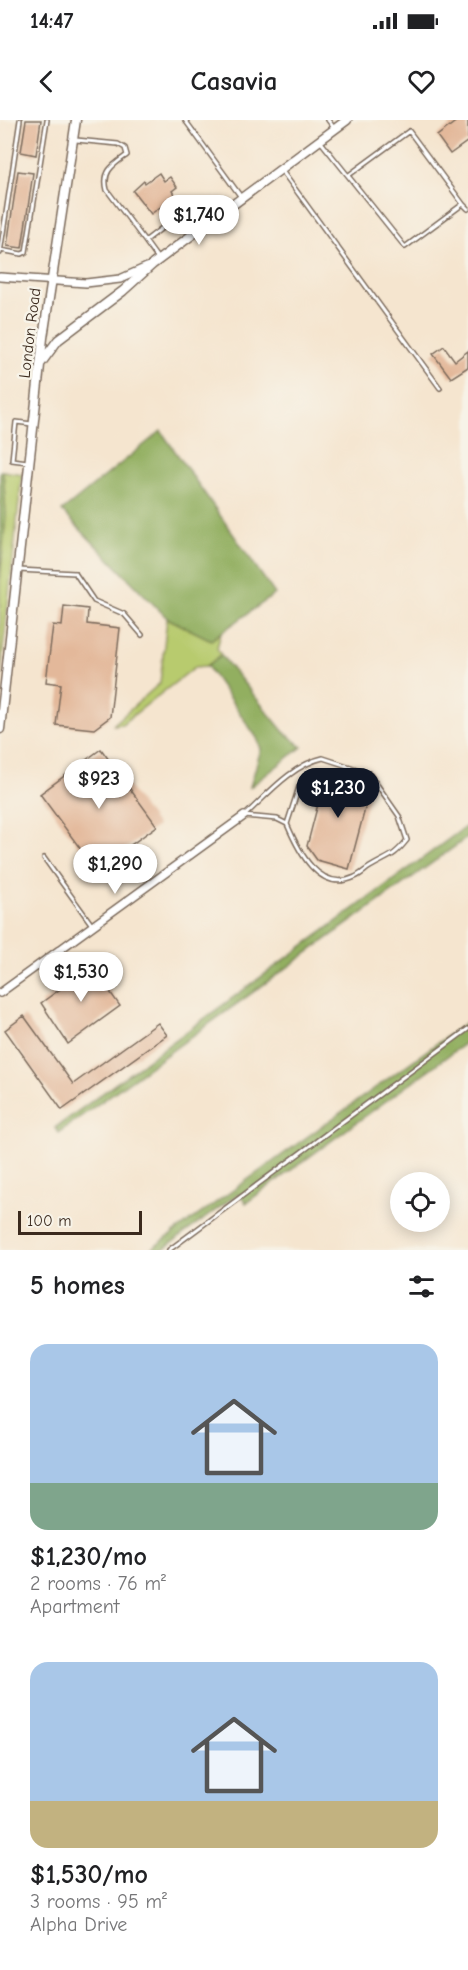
<!DOCTYPE html>
<html lang="en">
<head>
<meta charset="utf-8">
<style>
	:root { --surface:#fff; --page:#f2f2f2; --text:#202124; --muted:#757577; --accent:#111827 }
	body { margin:0; font-family:"Comic Neue",sans-serif; background:var(--page); color:var(--text); height:100vh; display:flex; flex-direction:column; font-size:22px; white-space:nowrap }
	* { box-sizing:border-box; margin:0 }
	p { font-size:20px; color:var(--muted) }
	.icon { flex:none; width:33px; height:33px; fill:none; stroke:currentColor; stroke-width:2; stroke-linecap:round; stroke-linejoin:round }
	.map { position:relative; height:1130px; overflow:hidden }
	.drawer { display:flex; flex-direction:column; background:var(--surface); flex:1 }
	.drawer>* { flex:none }
	.controls { position:absolute; left:390px; top:1052px; display:grid; gap:12px }
	.controls a { display:grid; place-items:center; width:60px; height:60px; border-radius:50%; background:var(--surface); box-shadow:0 3px 15px #0003; font-size:30px }
	.scale { position:absolute; left:18px; bottom:15px; width:124px; box-sizing:border-box; padding-left:6px; border:3px solid #3b2a1e; border-top:0; font-size:16px; line-height:21px; white-space:nowrap; color:#3b2a1e; -webkit-text-stroke:4px #f7f3e8; paint-order:stroke }
	.price { position:absolute; translate:-50% -51px; padding:0 14px; border-radius:21px; background:#fff; color:#222; font-size:20px; line-height:39px; filter:drop-shadow(0 2px 3px #0008) }
	.price::after { content:''; position:absolute; left:50%; top:36px; width:18px; height:14px; margin-left:-9px; background:inherit; clip-path:polygon(0 0,100% 0,50% 100%) }
	.price.selected { background:var(--accent); color:#fff }
	ul { padding:0; list-style:none }
	li { display:grid; align-content:center; gap:12px; height:318px; padding:0 30px }
	li span { display:grid; place-items:center; height:186px; border-radius:18px; color:#555 }
	li>.icon { margin-inline-start:auto }
	span .icon { width:108px; height:108px; fill:#fffc; stroke-width:1 }
	li b { font-size:26px }
	h2 { display:flex; justify-content:space-between; align-items:center; height:72px; padding:0 30px; font-size:26px }
	.status { display:flex; justify-content:space-between; align-items:center; height:42px; padding:0 30px; background:var(--surface); direction:ltr }
	.status svg { height:16px; fill:currentColor }
	header { display:flex; justify-content:space-between; align-items:center; height:78px; padding:0 30px; background:var(--surface); font-size:27px; font-weight:800 }
	.map>svg:first-child { display:block }
	.green { fill:#b8cb6e; stroke:#7a7a46; stroke-width:1.5 }
	.forest { fill:#92af61; stroke:#666c40; stroke-width:1.5 }
	.building { fill:#e3b89a }
	.lines { fill:none; stroke-linecap:round; stroke-linejoin:round }
	.service-casing { stroke:#7c6b5c; stroke-width:6 }
	.minor-casing { stroke:#7c6b5c; stroke-width:10 }
	.tertiary-casing { stroke:#7c6b5c; stroke-width:11 }
	.service { stroke:#fff; stroke-width:3 }
	.minor { stroke:#fff; stroke-width:7 }
	.tertiary { stroke:#fff; stroke-width:8 }
	.labels { text-anchor:middle; dominant-baseline:central; stroke-width:5; stroke-linejoin:round; paint-order:stroke }
	.street-label { font-size:16px; fill:#3b2a1e; stroke:#f7f3e8 }
</style>
</head>
<body>
<div class="status"><b>14:47</b><svg viewBox="0 0 49 12"><path d="M0 12V9h3v3zM5 12V6h3v6zM10 12V3h3v9zM15 12V0h3v12zM26 1h20v11H26zM47 4h2v5h-2z"/></svg></div>
<header><svg class="icon" aria-label="back" viewBox="0 0 24 24"><path d="M15 5l-7 7 7 7"/></svg>Casavia<svg class="icon" aria-label="heart" viewBox="0 0 24 24"><path d="M12 20l-8-8c-3-5 5-10 8-4 3-6 11-1 8 4z"/></svg></header>
<div class="map">
<svg width="468" height="1130" viewBox="0 0 468 1130">
	<rect width="100%" height="100%" fill="#f7f3e8"/>
	<filter id="ink" filterUnits="userSpaceOnUse"><feTurbulence type="fractalNoise" baseFrequency=".0167" numOctaves="2"/><feDisplacementMap in="SourceGraphic" scale="12" xChannelSelector="R" yChannelSelector="G"/><feConvolveMatrix kernelMatrix="1 2 1 2 8 2 1 2 1" color-interpolation-filters="sRGB"/></filter>
	<filter id="wash" filterUnits="userSpaceOnUse"><feTurbulence type="fractalNoise" baseFrequency=".008" numOctaves="4" result="noise"/><feDisplacementMap in="SourceGraphic" scale="24" xChannelSelector="R" yChannelSelector="G"/><feGaussianBlur stdDeviation="1.35" result="paint"/><feColorMatrix in="noise" values="0 0 0 0 0 0 0 0 0 0 0 0 0 0 0 0 0 1.4 0 .05"/><feComposite in="paint" operator="in"/></filter>
	<g filter="url(#wash)">
		<rect width="100%" height="100%" fill="#f5e5cf"/>
		<path class="green" d="M3 351 22 354 0 558V459L6 394Z
			M167 498 211 520 221 513 217 528 221 535 207 546 195 547 122 604 113 605 160 563Z"/>
		<path class="forest" d="M161 311 275 474 211 520 167 498 62 391Z
			M0 351H3L6 394 0 459Z
			M221 535 283 611 302 627 250 667 261 629 257 618 207 546Z
			M468 705V717L58 1013 55 1008Z
			M468 901V921L246 1083 238 1074 162 1130H150Z"/>
		<g id="blocks">
			<path class="building" d="M26 0H41L36 35 21 32Z
				M458 0H468V21L450 34 437 16Z
				M18 51 33 53 22 128 7 126Z
				M159 53 164 61 170 57 177 67 172 71 175 76 151 94 133 71 144 61 145 63Z
				M444 226 455 241 468 231V247L451 258 433 234Z
				M64 486 88 489 87 504 120 508 110 597 94 609 56 605 61 564 46 562 53 505 62 506Z
				M101 629 157 706 96 750 40 674Z
				M330 651 363 660 361 667 370 670 349 749 317 740 307 726 318 684 314 683 321 657 328 658Z
				M103 838 109 847 98 855 120 886 68 924 41 883Z
				M24 896 73 964 158 903 167 915 62 990 5 910Z"/>
		</g>
	</g>
	<g filter="url(#ink)">
		<use href="#blocks" fill-opacity="0" stroke="#7c6b5c" stroke-width="1.5"/>
		<g class="lines">
			<defs>
				<path id="service" d="M185 0 241 77
					M328 0 334 8
					M76 20 118 24 125 28 127 35C113 45 102 51 107 70L145 121
					M321 22 405 127 463 84 468 89
					M282 51 440 268
					M349 55 409 11 463 84
					M0 130 22 134 26 132 47 0
					M0 133 20 0
					M158 139 145 121 183 92 197 109
					M28 342 12 340 16 302 32 304
					M19 450 75 453 94 481 124 494 142 515
					M323 638 369 653 399 696 407 720C393 738 388 736 370 747 365 750 360 755 355 757 319 774 298 730 287 704L277 699 244 696C267 675 292 645 323 638Z
					M287 704 299 667
					M44 738 92 805
					M169 1130 468 909"/>
				<path id="minor" d="M0 157 86 163 120 159 147 147
					M0 873 244 696"/>
				<path id="tertiary" d="M41 243 58 220 123 171 153 144 347 0
					M0 609 43 218 76 0"/>
			</defs>
			<use href="#service" class="service-casing"/>
			<use href="#minor" class="minor-casing"/>
			<use href="#tertiary" class="tertiary-casing"/>
			<use href="#service" class="service"/>
			<use href="#minor" class="minor"/>
			<use href="#tertiary" class="tertiary"/>
		</g>
	</g>
	<g class="labels">
		<g class="street-label">
			<text transform="translate(30 213) rotate(-83)">London Road</text>
		</g>
	</g>
</svg>
<div class="controls">
<a><svg class="icon" aria-label="locate" viewBox="0 0 24 24"><circle cx="12" cy="12" r="6"/><path d="M12 2v4M12 18v4M2 12h4M18 12h4"/></svg></a>
</div>
<div class="scale">100 m</div>
<b class="price" style="left:199px;top:126px">$1,740</b>
<b class="price" style="left:99px;top:690px">$923</b>
<b class="price selected" style="left:338px;top:699px">$1,230</b>
<b class="price" style="left:115px;top:775px">$1,290</b>
<b class="price" style="left:81px;top:883px">$1,530</b>
</div>
<section class="drawer">
<h2>5 homes<svg class="icon" aria-label="filters" viewBox="0 0 24 24"><path d="M4 7h16M4 17h16"/><circle cx="9" cy="7" r="2"/><circle cx="15" cy="17" r="2"/></svg></h2>
<ul>
<li><span style="background:linear-gradient(#a9c7e8 75%,#7fa58c 0)"><svg class="icon" aria-label="home" viewBox="0 0 24 24"><path d="M3 11l9-7 9 7M6 9v11h12V9"/></svg></span><div><b>$1,230/mo</b><p>2 rooms · 76 m²</p><p>Apartment</p></div></li>
<li><span style="background:linear-gradient(#a9c7e8 75%,#c2b280 0)"><svg class="icon" aria-label="home" viewBox="0 0 24 24"><path d="M3 11l9-7 9 7M6 9v11h12V9"/></svg></span><div><b>$1,530/mo</b><p>3 rooms · 95 m²</p><p>Alpha Drive</p></div></li>
</ul>
</section>
</body>
</html>
